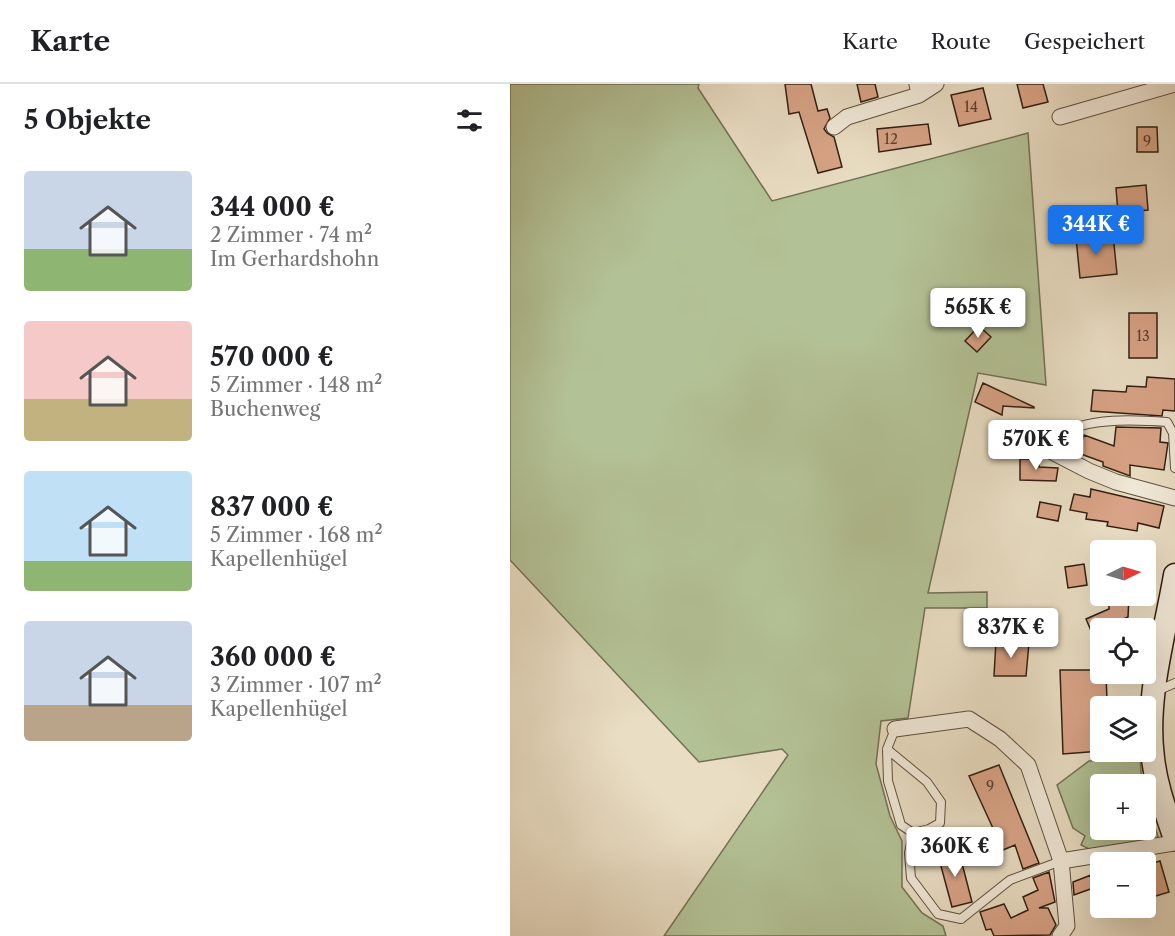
<!DOCTYPE html>
<html lang="de">
<head>
<meta charset="utf-8">
<style>
	:root { --surface:#fff; --page:#f6f6f6; --text:#202124; --muted:#757577; --line:#e0e0e0; --accent:#1a73e8 }
	body { margin:0; font-family:"Libre Caslon Text",serif; background:var(--page); color:var(--text); height:100vh; display:flex; flex-direction:column; font-size:22px; white-space:nowrap }
	* { box-sizing:border-box; margin:0 }
	p { font-size:20px; color:var(--muted) }
	.icon { flex:none; width:33px; height:33px; fill:none; stroke:currentColor; stroke-width:2; stroke-linecap:round; stroke-linejoin:round }
	.map { position:relative; flex:1; overflow:hidden }
	.drawer { display:flex; flex-direction:column; background:var(--surface); width:510px }
	.drawer>* { flex:none }
	.needle { width:39px; rotate:85deg }
	.buttons { position:absolute; left:580px; top:456px; display:grid; gap:12px }
	.buttons a { display:grid; place-items:center; width:66px; height:66px; border-radius:6px; background:var(--surface); box-shadow:0 6px 24px #0002; font-size:30px }
	.price { position:absolute; translate:-50% -51px; padding:0 14px; border-radius:6px; background:#fff; color:#222; font-size:20px; line-height:39px; filter:drop-shadow(0 2px 3px #0008) }
	.price::after { content:''; position:absolute; left:50%; top:36px; width:18px; height:14px; margin-left:-9px; background:inherit; clip-path:polygon(0 0,100% 0,50% 100%) }
	.price.current { background:var(--accent); color:#fff }
	ul { padding:0; list-style:none }
	li { display:flex; align-items:center; gap:18px; height:150px; padding:0 24px }
	li span { display:grid; place-items:center; flex:none; width:168px; height:120px; border-radius:6px; color:#555 }
	li>.icon { margin-inline-start:auto }
	span .icon { width:72px; height:72px; fill:#fffc; stroke-width:1 }
	li b { font-size:26px }
	h2 { display:flex; justify-content:space-between; align-items:center; height:72px; padding:0 24px; font-size:26px }
	header { display:flex; align-items:center; gap:36px; box-sizing:border-box; height:84px; padding:0 30px; background:var(--surface); border-bottom:2px solid var(--line) }
	header strong { font-size:28px }
	nav { display:flex; gap:33px; margin-inline-start:auto; font-size:21px }
	main { display:flex; flex:1; min-height:0 }
	.map>svg:first-child { display:block }
	.green { fill:#b3c296; stroke:#727054; stroke-width:1.5 }
	.building { fill:#d8a386; stroke:#311f11; stroke-width:1.5 }
	.lines { fill:none; stroke-linecap:round; stroke-linejoin:round }
	.service-casing { stroke:#5f4e3e; stroke-width:10 }
	.minor-casing { stroke:#5f4e3e; stroke-width:17 }
	.secondary-casing { stroke:#311f11; stroke-width:25 }
	.service { stroke:#f1e9d8; stroke-width:8 }
	.minor { stroke:#f1e9d8; stroke-width:15 }
	.secondary { stroke:#f1e9d8; stroke-width:22 }
	.labels { text-anchor:middle; dominant-baseline:central; stroke-width:5; stroke-linejoin:round; paint-order:stroke }
	.number-label { font-size:14px; fill:#5b402e }
</style>
</head>
<body>
<header>
<strong>Karte</strong>
<nav><a>Karte</a><a>Route</a><a>Gespeichert</a></nav>
</header>
<main>
<section class="drawer">
<h2>5 Objekte<svg class="icon" aria-label="filters" viewBox="0 0 24 24"><path d="M4 7h16M4 17h16"/><circle cx="9" cy="7" r="2"/><circle cx="15" cy="17" r="2"/></svg></h2>
<ul>
<li><span style="background:linear-gradient(#c9d6e8 65%,#8fb573 0)"><svg class="icon" aria-label="home" viewBox="0 0 24 24"><path d="M3 11l9-7 9 7M6 9v11h12V9"/></svg></span><div><b>344 000 €</b><p>2 Zimmer · 74 m²</p><p>Im Gerhardshohn</p></div></li>
<li><span style="background:linear-gradient(#f6c9c9 65%,#c2b280 0)"><svg class="icon" aria-label="home" viewBox="0 0 24 24"><path d="M3 11l9-7 9 7M6 9v11h12V9"/></svg></span><div><b>570 000 €</b><p>5 Zimmer · 148 m²</p><p>Buchenweg</p></div></li>
<li><span style="background:linear-gradient(#bfe0f5 75%,#8fb573 0)"><svg class="icon" aria-label="home" viewBox="0 0 24 24"><path d="M3 11l9-7 9 7M6 9v11h12V9"/></svg></span><div><b>837 000 €</b><p>5 Zimmer · 168 m²</p><p>Kapellenhügel</p></div></li>
<li><span style="background:linear-gradient(#c9d6e8 70%,#b9a48a 0)"><svg class="icon" aria-label="home" viewBox="0 0 24 24"><path d="M3 11l9-7 9 7M6 9v11h12V9"/></svg></span><div><b>360 000 €</b><p>3 Zimmer · 107 m²</p><p>Kapellenhügel</p></div></li>
</ul>
</section>
<div class="map">
<svg width="665" height="852" viewBox="0 0 665 852">
	<rect width="100%" height="100%" fill="#e9ddc3"/>
	<filter id="stains"><feTurbulence type="fractalNoise" baseFrequency=".00333" numOctaves="4"/><feColorMatrix values="0 0 0 0 .2 0 0 0 0 .09 0 0 0 0 .02 0 0 0 .5 -.17"/></filter>
	<radialGradient id="worn" r=".72"><stop offset=".6" stop-color="#630" stop-opacity="0"/><stop offset="1" stop-color="#630" stop-opacity=".3"/></radialGradient>
	<path class="green" d="M0 0H189L188 4 262 117 518 49 536 301 468 289 418 509 477 508V524H415L398 634 371 637 366 680 380 732 392 757V803L412 829 433 842 436 852H154L278 671 272 665 189 678 0 476Z
		M630 674 632 700H591V746H636V714L649 756 585 768 571 761 575 752 563 744 547 701 579 677Z"/>
	<path class="building" d="M275 0H301L308 27 317 25 320 34 314 45 317 49 324 53 332 83 308 89 289 28 279 30Z
		M347 0H365L368 13 351 18Z
		M507 0H533L538 18 513 24Z
		M473 4 481 35 449 42 441 11Z
		M418 40 421 60 369 68 367 45Z
		M627 43H647L648 68H627Z
		M636 101 638 126 608 129 606 104Z
		M603 150 607 190 570 194 566 154Z
		M619 229H647V274H619Z
		M469 242 481 253 467 268 455 257Z
		M637 293 665 295V327L653 326 652 332 581 327 583 306 616 308 617 302 636 303Z
		M473 299 524 323V324L493 322 492 331 465 318Z
		M606 343 651 344 650 358 658 359 654 386 620 381V392L593 382V378L568 369 574 351 604 362Z
		M510 375H529V383L548 384 546 397 510 396Z
		M581 405 654 422 649 444 628 439 627 447 597 442 598 438 576 435 577 429 560 426 564 410 580 413Z
		M530 418 551 422 548 437 527 433Z
		M574 480 577 501 558 504 555 483Z
		M599 512H619L618 533 582 549 576 535 599 525Z
		M486 557 519 559 516 592H484Z
		M550 586H591V590H596L597 617H589L591 667 553 670Z
		M489 681 529 779 513 785 505 761 493 766 459 692Z
		M448 764 462 818 442 823 428 771Z
		M650 777 659 808 636 815V781Z
		M539 788 545 818 529 824H538L546 841 540 851 484 852 481 845 476 846 470 828 494 820 501 834 518 826 513 813 528 806 523 794Z
		M581 791 586 803 564 811 563 798Z"/>
	<g class="lines">
		<defs>
			<path id="service" d="M542 368C545 363 547 356 552 352 573 332 631 336 657 338L663 349 665 384
				M647 607 665 599
				M377 665 417 698 431 718 430 739 419 745 403 749 391 741 378 697 377 665 385 645
				M403 749 399 769 401 794 428 830 451 835 500 796 551 777"/>
			<path id="minor" d="M409 11 426 0
				M550 33 665 0
				M324 43 337 33 409 11 407 0
				M500 346 579 387 606 398 665 414
				M385 645 459 635 490 655 518 681 551 777 665 759
				M550 852 557 842 551 777"/>
			<path id="secondary" d="M665 491C655 550 635 614 643 674 646 702 656 728 665 755"/>
		</defs>
		<use href="#service" class="service-casing"/>
		<use href="#minor" class="minor-casing"/>
		<use href="#secondary" class="secondary-casing"/>
		<use href="#service" class="service"/>
		<use href="#minor" class="minor"/>
		<use href="#secondary" class="secondary"/>
	</g>
	<g class="labels">
		<g class="number-label">
			<text x="461" y="23">14</text>
			<text x="381" y="55">12</text>
			<text x="637" y="57">9</text>
			<text x="633" y="252">13</text>
			<text x="480" y="702">9</text>
		</g>
	</g>
	<rect width="100%" height="100%" filter="url(#stains)"/>
	<rect width="100%" height="100%" fill="url(#worn)"/>
</svg>
<div class="buttons">
<a><svg class="needle" viewBox="-14 -14 28 28"><path d="M0-13l5 13h-10z" fill="#e53935"/><path d="M0 13l5-13h-10z" fill="#757577"/></svg></a>
<a><svg class="icon" aria-label="locate" viewBox="0 0 24 24"><circle cx="12" cy="12" r="6"/><path d="M12 2v4M12 18v4M2 12h4M18 12h4"/></svg></a>
<a><svg class="icon" aria-label="layers" viewBox="0 0 24 24"><path d="M12 4l9 5-9 5-9-5zM3 14l9 5 9-5"/></svg></a>
<a>+</a>
<a>−</a>
</div>
<b class="price current" style="left:586px;top:172px">344K €</b>
<b class="price" style="left:468px;top:255px">565K €</b>
<b class="price" style="left:526px;top:387px">570K €</b>
<b class="price" style="left:501px;top:575px">837K €</b>
<b class="price" style="left:445px;top:794px">360K €</b>
</div>
</main>
</body>
</html>
